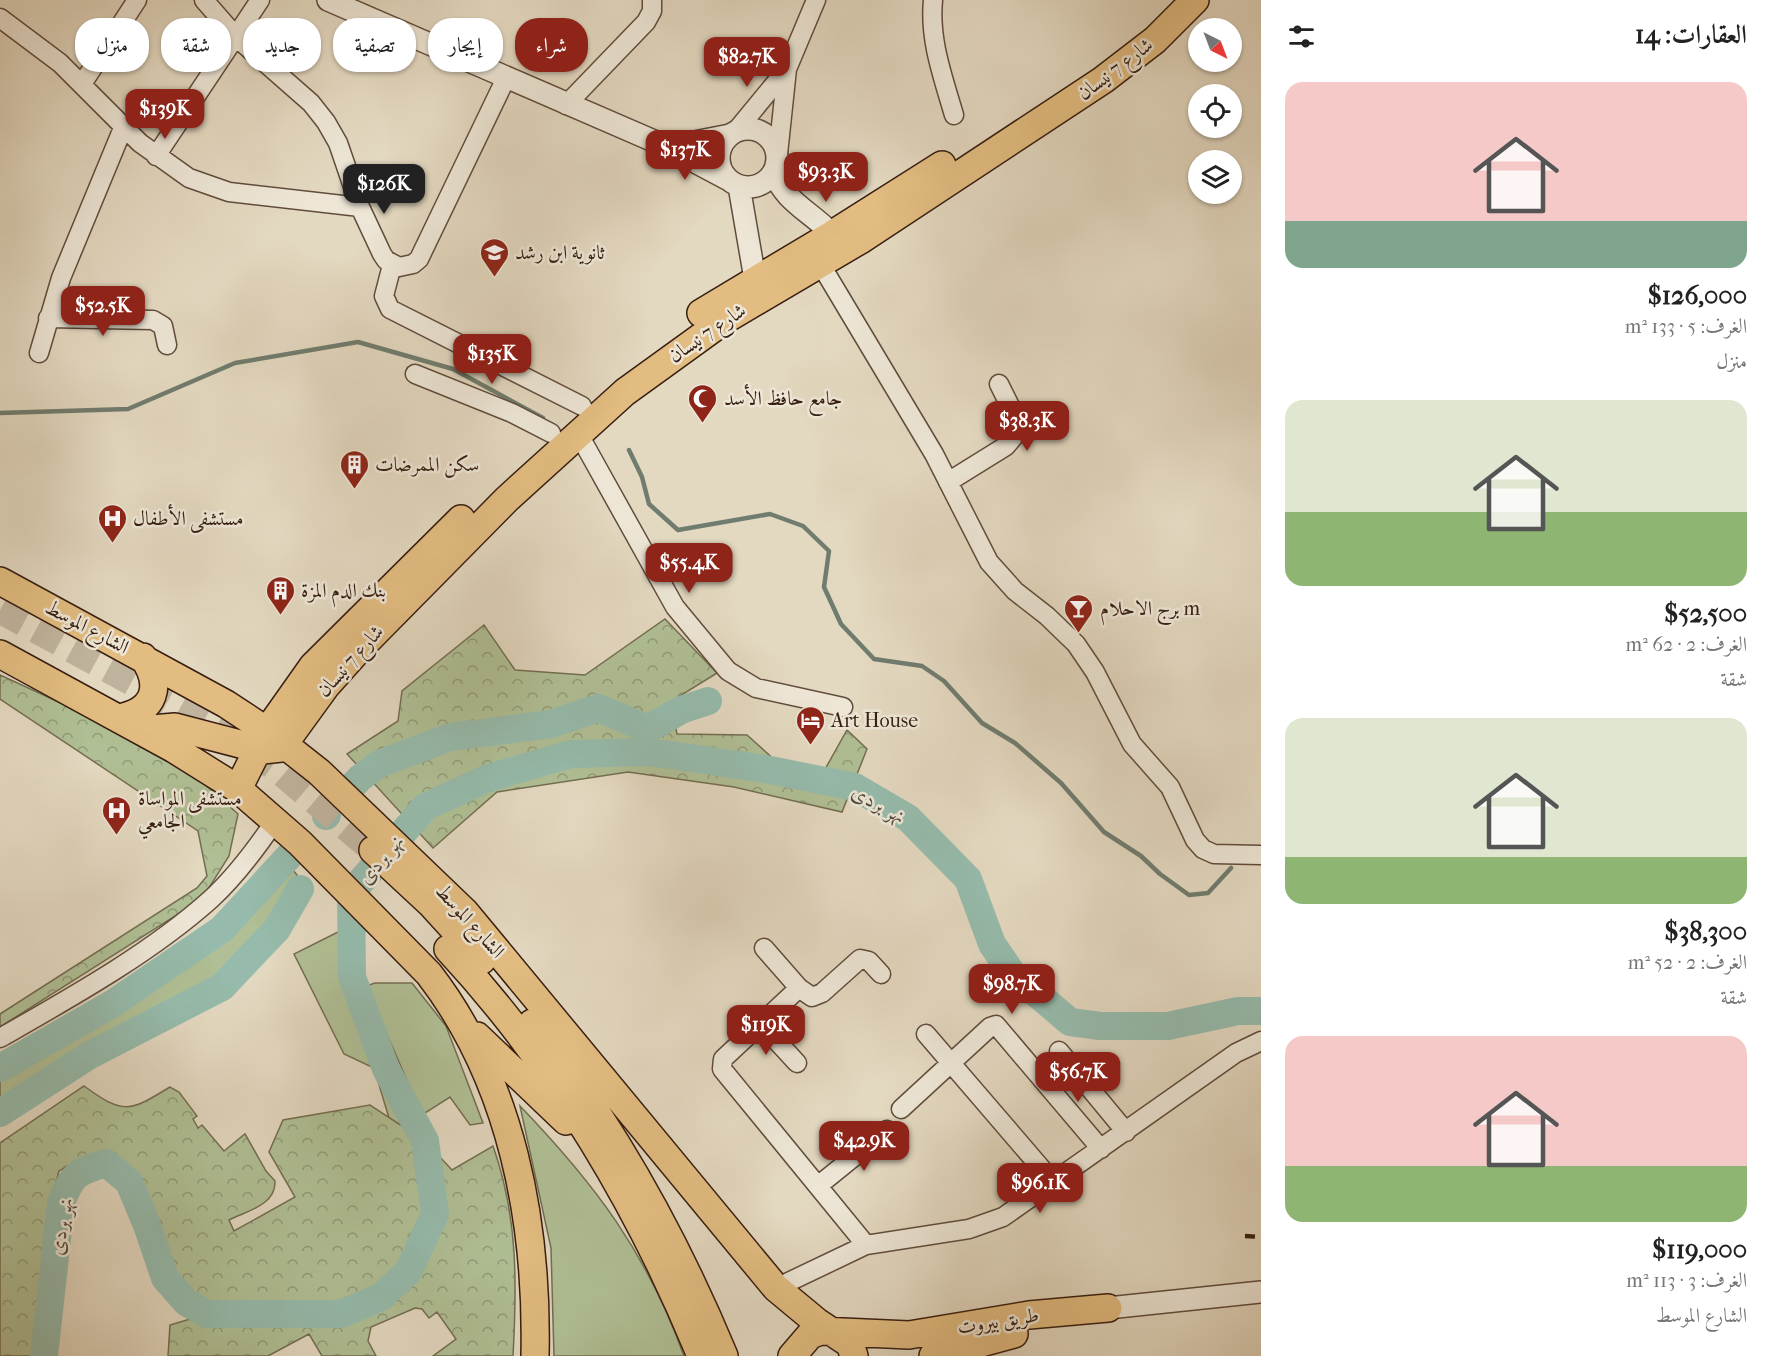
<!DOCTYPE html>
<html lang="ar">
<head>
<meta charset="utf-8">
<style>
	:root { --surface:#fff; --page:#f6f6f6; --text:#222; --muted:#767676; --accent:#8f2418 }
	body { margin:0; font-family:"IM FELL French Canon",Amiri,serif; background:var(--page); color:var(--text); direction:rtl; height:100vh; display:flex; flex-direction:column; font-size:22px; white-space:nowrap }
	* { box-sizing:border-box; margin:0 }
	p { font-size:20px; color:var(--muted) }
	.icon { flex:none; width:33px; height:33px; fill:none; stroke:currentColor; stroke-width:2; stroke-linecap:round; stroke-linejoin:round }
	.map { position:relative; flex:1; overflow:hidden; direction:ltr }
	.details { display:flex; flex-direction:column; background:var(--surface); width:510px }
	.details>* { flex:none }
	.top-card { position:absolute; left:18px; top:18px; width:570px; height:54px; direction:rtl; display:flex; gap:12px }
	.needle { width:39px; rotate:138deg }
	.fabs { position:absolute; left:1188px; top:18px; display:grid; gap:12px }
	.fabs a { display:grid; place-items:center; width:54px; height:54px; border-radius:50%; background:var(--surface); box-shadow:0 2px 4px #0004; font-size:30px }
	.price { position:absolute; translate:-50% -51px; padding:0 14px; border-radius:12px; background:var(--accent); color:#fff; font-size:20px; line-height:39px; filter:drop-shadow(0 2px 3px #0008) }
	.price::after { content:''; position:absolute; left:50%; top:36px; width:18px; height:14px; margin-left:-9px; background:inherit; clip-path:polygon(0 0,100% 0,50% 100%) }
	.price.current { background:#222; color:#fff }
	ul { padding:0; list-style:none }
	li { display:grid; align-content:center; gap:12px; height:318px; padding:0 24px }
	li span { display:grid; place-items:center; height:186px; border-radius:18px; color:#555 }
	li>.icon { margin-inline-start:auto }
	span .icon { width:108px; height:108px; fill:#fffc; stroke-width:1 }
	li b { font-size:26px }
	h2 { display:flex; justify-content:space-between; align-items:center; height:72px; padding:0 24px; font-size:26px }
	.pill { padding:0 21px; border-radius:24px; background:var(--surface); box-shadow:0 2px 4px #0004; font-size:21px; line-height:54px }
	.pill.current { background:var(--accent); color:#fff }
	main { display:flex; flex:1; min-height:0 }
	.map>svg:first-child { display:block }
	.grass { fill:#b0bf95; stroke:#736e52; stroke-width:1.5 }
	.forest { fill:url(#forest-crowns); stroke:#736e52; stroke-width:1.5 }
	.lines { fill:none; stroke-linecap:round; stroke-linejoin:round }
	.stream { stroke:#707c6e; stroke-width:4.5 }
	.river { stroke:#96bbac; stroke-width:28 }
	.primary-tunnel { stroke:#c0b39d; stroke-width:27; stroke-dasharray:27 14; stroke-linecap:butt }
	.minor-casing { stroke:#614c3c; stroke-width:21 }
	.tertiary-casing { stroke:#614c3c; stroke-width:24 }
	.primary-casing { stroke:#361d10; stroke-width:30 }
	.minor { stroke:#ede6d6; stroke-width:18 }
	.tertiary { stroke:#ede6d6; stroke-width:21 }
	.primary { stroke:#e2bc80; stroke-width:27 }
	.rail { stroke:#361d10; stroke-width:4.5; stroke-dasharray:10 10; stroke-linecap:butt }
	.labels { text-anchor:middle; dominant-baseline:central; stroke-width:5; stroke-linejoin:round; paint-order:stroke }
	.street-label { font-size:20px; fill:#361d10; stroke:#ede6d6 }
	.poi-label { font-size:20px; fill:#361d10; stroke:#ede6d6; text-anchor:start }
	.water-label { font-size:21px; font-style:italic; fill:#534c3f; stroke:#ede6d6 }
</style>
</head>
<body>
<main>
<section class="details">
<h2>العقارات: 14<svg class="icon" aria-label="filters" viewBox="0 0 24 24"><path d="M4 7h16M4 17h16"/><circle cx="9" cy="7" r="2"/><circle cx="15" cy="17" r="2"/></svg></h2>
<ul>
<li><span style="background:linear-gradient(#f6c9c9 75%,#7fa58c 0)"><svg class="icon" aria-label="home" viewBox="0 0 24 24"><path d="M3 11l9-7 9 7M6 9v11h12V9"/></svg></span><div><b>$126,000</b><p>الغرف: 5 · 133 m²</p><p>منزل</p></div></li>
<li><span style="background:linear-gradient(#dfe7d0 60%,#8fb573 0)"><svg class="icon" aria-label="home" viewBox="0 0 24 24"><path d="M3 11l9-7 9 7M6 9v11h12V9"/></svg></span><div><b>$52,500</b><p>الغرف: 2 · 62 m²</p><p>شقة</p></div></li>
<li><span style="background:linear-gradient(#dfe7d0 75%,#8fb573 0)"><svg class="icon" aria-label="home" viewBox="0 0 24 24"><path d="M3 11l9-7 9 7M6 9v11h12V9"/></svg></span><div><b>$38,300</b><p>الغرف: 2 · 52 m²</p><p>شقة</p></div></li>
<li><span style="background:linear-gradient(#f6c9c9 70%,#8fb573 0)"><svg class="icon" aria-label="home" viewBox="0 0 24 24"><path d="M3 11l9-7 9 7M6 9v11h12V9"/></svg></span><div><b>$119,000</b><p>الغرف: 3 · 113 m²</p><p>الشارع الموسط</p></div></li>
</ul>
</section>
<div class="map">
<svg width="1261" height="1356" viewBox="0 0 1261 1356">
	<defs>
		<pattern id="forest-crowns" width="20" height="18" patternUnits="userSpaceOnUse" patternTransform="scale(1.5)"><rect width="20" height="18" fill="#b0bf95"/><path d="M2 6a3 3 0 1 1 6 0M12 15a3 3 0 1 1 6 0" fill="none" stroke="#909b78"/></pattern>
	</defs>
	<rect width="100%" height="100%" fill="#e3d8c0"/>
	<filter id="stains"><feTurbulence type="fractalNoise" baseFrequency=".00333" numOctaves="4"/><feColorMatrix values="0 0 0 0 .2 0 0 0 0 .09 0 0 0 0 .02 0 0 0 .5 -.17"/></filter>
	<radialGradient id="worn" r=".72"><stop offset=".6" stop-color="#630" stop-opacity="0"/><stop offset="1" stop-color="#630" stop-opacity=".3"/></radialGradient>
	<path class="grass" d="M291 868 297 875 276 928 219 986 95 1049 0 1112V1077L114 1012 227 933Z
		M342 930 345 977 407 1129 389 1118 374 1068 344 1054 294 954Z
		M375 983H412L446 1026 483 1123 470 1125 450 1097 422 1115 366 986Z
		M520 1106C595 1184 647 1253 684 1356H554L551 1248Z"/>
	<path class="forest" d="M665 619 717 673 670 702 677 734 747 735 777 762 824 771 847 730 867 749 842 812 734 787 628 772 497 792 433 848 347 754 398 721 402 691 484 625 515 670 585 675Z
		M0 675 171 754 238 814 229 856 202 899 0 1027V1014L197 888 207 876 198 831 0 699Z
		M84 1086C124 1115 129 1112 170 1087L179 1092 197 1116 193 1119 198 1128 202 1125 224 1151 245 1134 266 1171 275 1181C276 1205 247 1211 229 1220L234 1231 295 1197 269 1152 283 1120 370 1105 425 1141 452 1170 493 1146C518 1217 517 1283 513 1356H433L456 1339 437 1312 429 1318 422 1309 415 1308 371 1327 368 1341 376 1356H322L309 1334 268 1356H168L170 1325 207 1314 208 1311C191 1301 177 1292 169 1274 153 1240 144 1156 94 1157 84 1157 68 1166 59 1171L49 1210 35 1356H0V1143Z"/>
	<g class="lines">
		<path class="stream" d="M0 413 128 409 235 363 358 342 453 369 543 418
			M629 450 642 477 649 504 678 530 770 514 803 526 829 551 824 587 841 624 874 659 922 666 944 681 982 723 1015 743 1061 783 1104 832 1141 856 1160 874 1189 895 1208 893 1231 868"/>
		<path class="river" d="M346 793 360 778 379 764 450 737 551 724 598 708 648 729 681 710 708 701
			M326 816 327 815
			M0 1068 112 1004 222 929 292 853
			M0 1113 90 1055 222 987 277 929 300 889
			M44 1356 61 1202C73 1174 76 1172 106 1163L129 1182 147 1225 165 1278 186 1302 207 1314H341L381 1297 408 1272 435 1214 425 1141 386 1069 352 977 351 893 425 807 488 778 571 754 650 752 765 769 855 787 908 818 968 879 992 944 1020 985 1036 993 1070 1022 1100 1026H1168L1238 1011H1261"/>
		<path class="primary-tunnel" d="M0 610 230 736 278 770 373 850"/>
		<defs>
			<path id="minor" d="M204 0 237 38 311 103 326 122 338 143 360 207 382 254 386 260 399 267 413 264 419 259 506 78
				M933 0C929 40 943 77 954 115
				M0 18 60 63 140 143 189 178 229 192 360 207
				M82 84 137 0
				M566 105 646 22 652 11V0
				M736 131 787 69 816 0
				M778 154 787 69
				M156 156 260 0
				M392 265 384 296 390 309 582 406
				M821 265 934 454 989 562 1015 591 1047 616 1076 644 1095 672 1132 744 1170 787 1195 840 1203 849 1214 854 1261 855
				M48 318 153 320 163 326 167 345
				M39 353 61 278 123 128
				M415 374 512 413 551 433
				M578 433 675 607 728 671 756 688 843 707
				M948 482 1006 446 1017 433 1015 416 999 384
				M764 948 799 988 812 997 822 993 860 959 869 961 881 974
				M799 988 723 1059 722 1069 866 1245
				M761 1024 797 1063
				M926 1034 1054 1183
				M0 1038C70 998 151 953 211 899 236 876 256 849 275 821
				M1059 1051 1126 1132
				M901 1109 990 1027 996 1025 1101 1149
				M819 1185 887 1130
				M776 1288 866 1245 969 1229 1003 1217 1236 1053 1261 1041"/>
			<path id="tertiary" d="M328 0 663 145 727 179
				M719 158a29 29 0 1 1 58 0a29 29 0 1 1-58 0Z
				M663 145 689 143 730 135
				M774 173C786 206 822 216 840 245
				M739 186 755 279 764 292
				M1108 1308 1261 1292"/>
			<path id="primary" d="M701 313 833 234 942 165
				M0 581 226 704 267 731 319 772 465 912 776 1288 817 1322 850 1344 854 1356
				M0 654 174 749 238 789 300 843 429 974C512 1082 538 1222 535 1356
				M119 718C155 711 163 686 143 657
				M140 730 175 727 263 750 281 748 326 686 360 648 507 499 625 392 726 319 862 239 1103 80 1155 40 1195 0
				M238 789 267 731 313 666 461 519
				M373 850 430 903 482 960
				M448 949C556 1065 641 1209 701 1356
				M532 1023C611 1123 675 1238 724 1356
				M477 1036 566 1121
				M792 1356 810 1335 821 1331 909 1335 1029 1315 1108 1308
				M933 1356 1014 1334"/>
		</defs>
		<use href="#minor" class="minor-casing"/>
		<use href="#tertiary" class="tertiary-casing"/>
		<use href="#primary" class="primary-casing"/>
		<use href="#minor" class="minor"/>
		<use href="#tertiary" class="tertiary"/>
		<use href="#primary" class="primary"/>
		<path class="rail" d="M1245 1236 1261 1237"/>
	</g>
	<defs>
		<symbol id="school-pin" viewBox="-11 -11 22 30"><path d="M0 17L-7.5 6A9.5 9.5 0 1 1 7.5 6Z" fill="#8f2418" stroke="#ede6d6"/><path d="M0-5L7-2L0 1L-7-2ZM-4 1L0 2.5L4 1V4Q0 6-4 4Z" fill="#fff"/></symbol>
		<symbol id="mosque-pin" viewBox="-11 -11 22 30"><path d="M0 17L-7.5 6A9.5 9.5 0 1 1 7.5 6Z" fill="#8f2418" stroke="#ede6d6"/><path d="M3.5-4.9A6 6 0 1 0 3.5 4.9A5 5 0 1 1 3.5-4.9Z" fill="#fff"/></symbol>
		<symbol id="building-pin" viewBox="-11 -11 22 30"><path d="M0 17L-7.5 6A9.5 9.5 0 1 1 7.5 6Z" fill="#8f2418" stroke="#ede6d6"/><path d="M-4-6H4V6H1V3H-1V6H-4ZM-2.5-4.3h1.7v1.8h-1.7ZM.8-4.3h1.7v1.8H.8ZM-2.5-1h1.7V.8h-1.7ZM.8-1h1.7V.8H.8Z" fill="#fff"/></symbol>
		<symbol id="hospital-pin" viewBox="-11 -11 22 30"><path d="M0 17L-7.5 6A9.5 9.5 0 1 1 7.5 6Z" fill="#8f2418" stroke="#ede6d6"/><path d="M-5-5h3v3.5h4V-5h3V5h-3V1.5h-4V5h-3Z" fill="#fff"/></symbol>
		<symbol id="bar-pin" viewBox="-11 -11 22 30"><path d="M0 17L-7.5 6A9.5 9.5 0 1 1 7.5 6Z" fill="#8f2418" stroke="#ede6d6"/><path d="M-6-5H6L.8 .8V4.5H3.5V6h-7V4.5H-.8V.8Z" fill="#fff"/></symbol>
		<symbol id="hotel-pin" viewBox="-11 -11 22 30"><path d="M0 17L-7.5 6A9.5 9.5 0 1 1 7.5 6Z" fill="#8f2418" stroke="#ede6d6"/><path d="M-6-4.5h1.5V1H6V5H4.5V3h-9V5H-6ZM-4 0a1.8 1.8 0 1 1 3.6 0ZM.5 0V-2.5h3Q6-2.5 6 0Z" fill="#fff"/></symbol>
	</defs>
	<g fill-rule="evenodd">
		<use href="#school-pin" x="478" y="236" width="33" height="45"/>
		<use href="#mosque-pin" x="686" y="382" width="33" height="45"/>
		<use href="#building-pin" x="338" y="448" width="33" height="45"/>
		<use href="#hospital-pin" x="96" y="502" width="33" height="45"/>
		<use href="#building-pin" x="264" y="574" width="33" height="45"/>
		<use href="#bar-pin" x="1062" y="592" width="33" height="45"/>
		<use href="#hotel-pin" x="794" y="704" width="33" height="45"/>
		<use href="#hospital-pin" x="100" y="794" width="33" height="45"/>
	</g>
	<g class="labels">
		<g class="street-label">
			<text transform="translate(1115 69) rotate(-37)">شارع 7 نيسان</text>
			<text transform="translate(707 333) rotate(-34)">شارع 7 نيسان</text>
			<text transform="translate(87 627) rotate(28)">الشارع الموسط</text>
			<text transform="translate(350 661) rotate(-48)">شارع 7 نيسان</text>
			<text transform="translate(470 921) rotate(48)">الشارع الموسط</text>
			<text transform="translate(998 1321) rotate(-9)">طريق بيروت</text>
		</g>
		<g class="poi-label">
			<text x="515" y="252">ثانوية ابن رشد</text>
			<text x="724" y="398">جامع حافظ الأسد</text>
			<text x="375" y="464">سكن الممرضات</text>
			<text x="133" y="518">مستشفى الأطفال</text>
			<text x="301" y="590">بنك الدم المزة</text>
			<text x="1100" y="608">برج الاحلام m</text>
			<text x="831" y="720">Art House</text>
			<text x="138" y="798">مستشفى المواساة<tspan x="138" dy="23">الجامعي</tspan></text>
		</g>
		<g class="water-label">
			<text transform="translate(879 804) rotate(29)">نهر بردى</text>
			<text transform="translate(381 859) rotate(-50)">نهر بردى</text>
			<text transform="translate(61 1226) rotate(-80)">نهر بردى</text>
		</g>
	</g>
	<rect width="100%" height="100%" filter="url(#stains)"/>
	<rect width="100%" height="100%" fill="url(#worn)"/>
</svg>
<div class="fabs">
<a><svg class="needle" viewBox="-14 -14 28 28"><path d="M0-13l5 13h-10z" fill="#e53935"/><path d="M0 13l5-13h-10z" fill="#767676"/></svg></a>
<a><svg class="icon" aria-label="locate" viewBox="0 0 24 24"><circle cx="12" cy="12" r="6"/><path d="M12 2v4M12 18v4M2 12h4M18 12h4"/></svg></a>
<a><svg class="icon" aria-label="layers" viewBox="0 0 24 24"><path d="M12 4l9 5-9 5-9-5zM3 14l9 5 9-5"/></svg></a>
</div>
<b class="price" style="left:747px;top:88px">$82.7K</b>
<b class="price" style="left:165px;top:140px">$139K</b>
<b class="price" style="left:685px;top:181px">$137K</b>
<b class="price" style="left:826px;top:203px">$93.3K</b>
<b class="price current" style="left:384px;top:215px">$126K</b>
<b class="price" style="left:103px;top:337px">$52.5K</b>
<b class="price" style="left:492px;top:385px">$135K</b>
<b class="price" style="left:1027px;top:452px">$38.3K</b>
<b class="price" style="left:689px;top:594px">$55.4K</b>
<b class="price" style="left:1012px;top:1015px">$98.7K</b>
<b class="price" style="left:766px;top:1056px">$119K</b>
<b class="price" style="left:1078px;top:1103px">$56.7K</b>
<b class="price" style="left:864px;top:1172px">$42.9K</b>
<b class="price" style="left:1040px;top:1214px">$96.1K</b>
<div class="top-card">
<a class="pill current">شراء</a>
<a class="pill">إيجار</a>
<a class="pill">تصفية</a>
<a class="pill">جديد</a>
<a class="pill">شقة</a>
<a class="pill">منزل</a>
</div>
</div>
</main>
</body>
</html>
